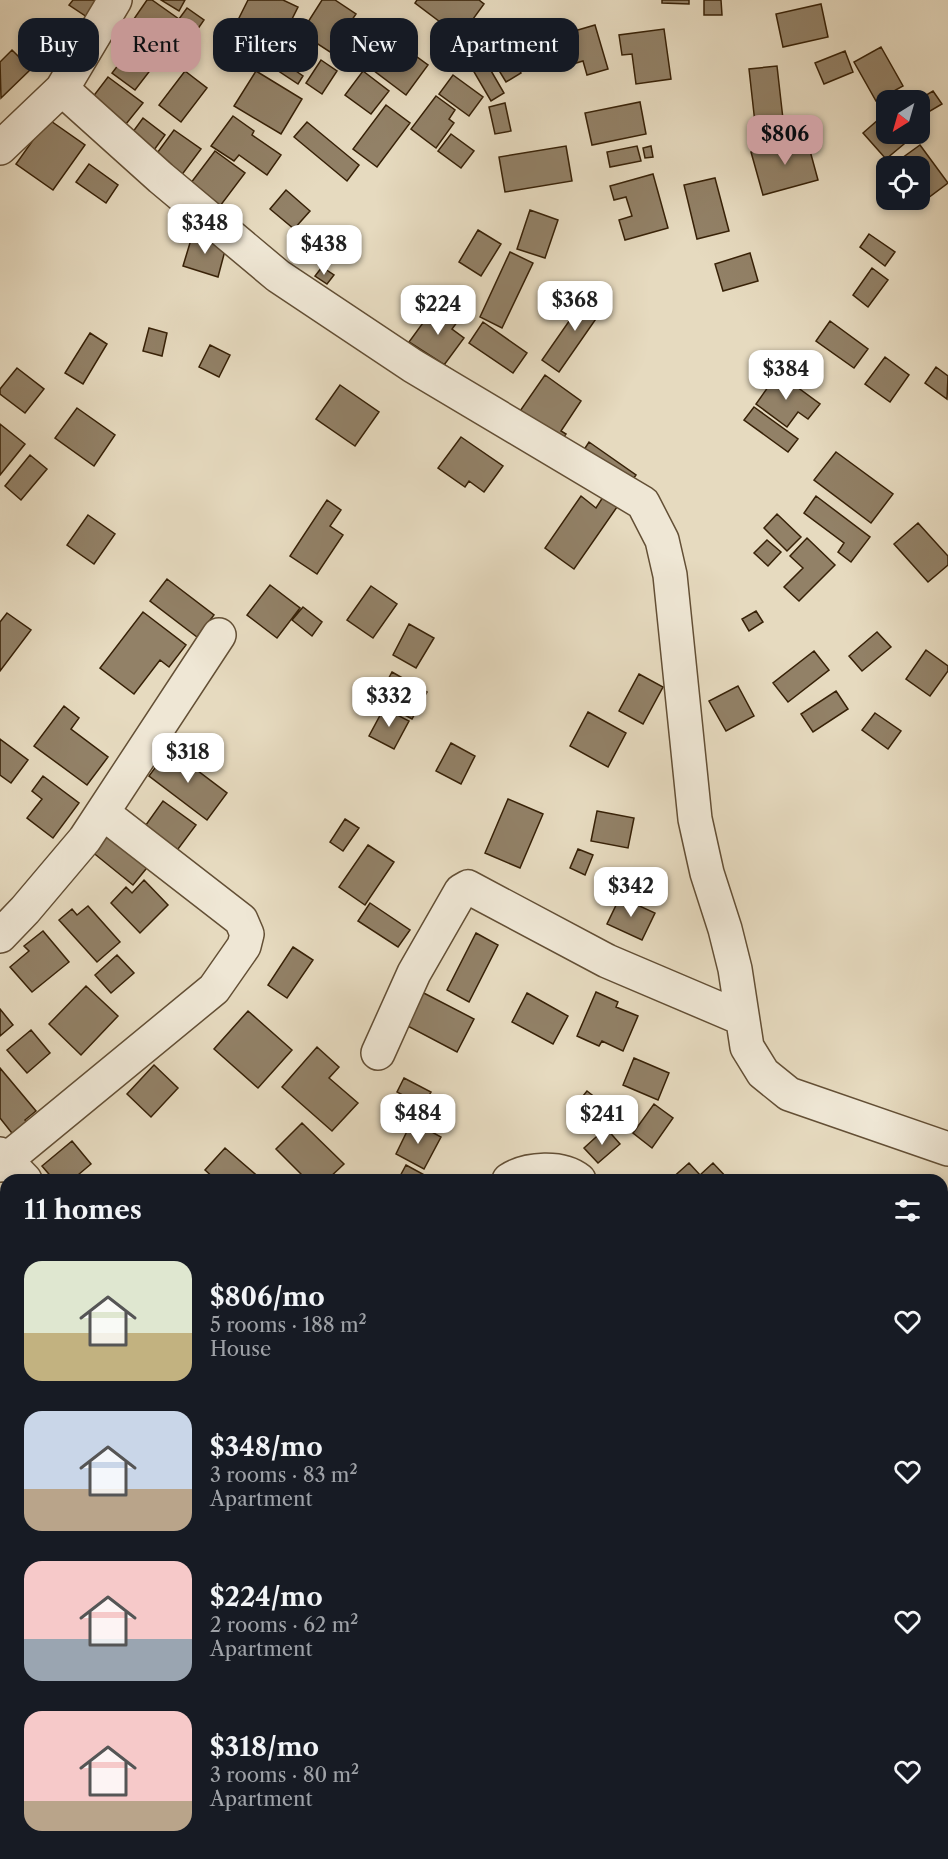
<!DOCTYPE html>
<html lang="en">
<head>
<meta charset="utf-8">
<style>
	:root { --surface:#171b24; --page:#242831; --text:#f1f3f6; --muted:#9ea1a6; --accent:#c59692 }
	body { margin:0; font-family:"Libre Caslon Text",serif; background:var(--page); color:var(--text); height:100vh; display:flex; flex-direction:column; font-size:22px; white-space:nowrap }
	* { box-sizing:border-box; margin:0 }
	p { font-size:20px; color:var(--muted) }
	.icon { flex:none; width:33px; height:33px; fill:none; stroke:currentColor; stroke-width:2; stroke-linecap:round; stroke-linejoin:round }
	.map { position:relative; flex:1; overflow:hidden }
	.drawer { position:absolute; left:0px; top:1174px; width:948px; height:686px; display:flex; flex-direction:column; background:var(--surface); border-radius:18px 18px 0 0; box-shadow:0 3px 9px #0003 }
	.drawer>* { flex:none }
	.guide { position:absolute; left:18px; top:18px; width:600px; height:54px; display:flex; gap:12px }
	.needle { width:39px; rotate:217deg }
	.tools { position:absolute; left:876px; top:90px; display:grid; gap:12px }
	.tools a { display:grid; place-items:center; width:54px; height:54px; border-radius:12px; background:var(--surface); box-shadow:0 3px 9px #0003; font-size:30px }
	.price { position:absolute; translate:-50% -51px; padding:0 14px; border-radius:12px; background:#fff; color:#222; font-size:20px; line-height:39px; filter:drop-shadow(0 2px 3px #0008) }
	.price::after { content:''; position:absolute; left:50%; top:36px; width:18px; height:14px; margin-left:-9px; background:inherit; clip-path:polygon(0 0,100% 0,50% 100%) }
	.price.on { background:var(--accent); color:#111 }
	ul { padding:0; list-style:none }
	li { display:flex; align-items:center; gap:18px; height:150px; padding:0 24px }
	li span { display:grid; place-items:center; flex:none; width:168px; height:120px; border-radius:18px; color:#555 }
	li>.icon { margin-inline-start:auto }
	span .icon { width:72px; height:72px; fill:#fffc; stroke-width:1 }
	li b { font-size:26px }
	h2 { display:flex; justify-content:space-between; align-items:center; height:72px; padding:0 24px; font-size:26px }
	.tag { padding:0 21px; border-radius:18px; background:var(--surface); box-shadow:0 3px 9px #0003; font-size:21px; line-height:54px }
	.tag.on { background:var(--accent); color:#111 }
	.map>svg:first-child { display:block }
	.building { fill:#928167; stroke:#372107; stroke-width:1.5 }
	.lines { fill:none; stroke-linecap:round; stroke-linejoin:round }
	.minor-casing { stroke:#634f35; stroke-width:36 }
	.minor { stroke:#efe7d5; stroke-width:33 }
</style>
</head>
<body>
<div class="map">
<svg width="948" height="1859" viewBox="0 0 948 1859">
	<rect width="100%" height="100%" fill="#e6dabf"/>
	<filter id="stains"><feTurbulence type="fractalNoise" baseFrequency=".00333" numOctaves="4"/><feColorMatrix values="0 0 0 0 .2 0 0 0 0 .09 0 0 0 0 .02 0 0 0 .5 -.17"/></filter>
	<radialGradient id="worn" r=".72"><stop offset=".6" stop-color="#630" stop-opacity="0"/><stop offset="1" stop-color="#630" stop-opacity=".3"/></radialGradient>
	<path class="building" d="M73 0H103L90 19 69 5Z
		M147 0H152L179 19 187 8 204 20 175 62 127 29Z
		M161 0H185L179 11Z
		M248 0H283L298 7 280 43 252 29 248 38 233 30Z
		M322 0H335L356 14 330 52 301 33Z
		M417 0H479L484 4 460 37 415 3Z
		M662 0H689V4L662 3Z
		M704 0H721L722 15H704Z
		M821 4 828 37 783 47 776 14Z
		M595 25 608 69 587 75 583 61 556 69 547 39Z
		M664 29 671 79 636 84 632 54 622 55 619 35Z
		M497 32 521 73 506 82 481 41Z
		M391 38 428 65 406 95 369 67Z
		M136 42 159 59 135 90 112 73Z
		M881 47 903 86 876 101 854 62Z
		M12 50 31 69 1 98 0 62Z
		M845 51 853 72 824 84 815 63Z
		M483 57 504 93 491 101 470 65Z
		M321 60 337 71 322 94 306 83Z
		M283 62 303 76 298 84 277 70Z
		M777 66 783 119 755 123 749 69Z
		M185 71 207 88 181 122 159 105Z
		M256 71 302 99 281 134 234 106Z
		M363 71 389 91 371 114 345 95Z
		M453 75 483 97 469 116 439 94Z
		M108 77 143 103 126 124 92 98Z
		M933 91 942 104 920 117V100H918Z
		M436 96 455 110 449 119 454 123 436 148 411 129Z
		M640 102 646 134 592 145 585 113Z
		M505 103 511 131 495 134 489 107Z
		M386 105 410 123 377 167 353 149Z
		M886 113V134H916L886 159 863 133Z
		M233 116 254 131 252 135 281 155 267 175 239 155 234 161 211 146Z
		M143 118 165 135 146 161 124 144Z
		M48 119 85 145 53 190 16 164Z
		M307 122 359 165 347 181 294 137Z
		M174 130 201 149 175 184 149 164Z
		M451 134 474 151 461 168 438 151Z
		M806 136 818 180 763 195 751 152Z
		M920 145 948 183 920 204 916 200H920V166H891Z
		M566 146 572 181 505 192 499 157Z
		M637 146 641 161 610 167 607 152Z
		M651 146 653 157 645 158 643 148Z
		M215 151 245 173 211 218 181 196Z
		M89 164 118 185 106 203 76 182Z
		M653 174 668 228 625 240 619 220 632 216 626 197 614 200 610 186Z
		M715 178 729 231 697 239 684 185Z
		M286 190 310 211 294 229 270 209Z
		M530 210 558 220 545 258 517 249Z
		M478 230 501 244 481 276 459 262Z
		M193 233 227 243 218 277 183 266Z
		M869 234 895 252 885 266 860 247Z
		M510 252 533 263 502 328 480 317Z
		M750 253 758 281 723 291 715 264Z
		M322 267 334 275 327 284 315 276Z
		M872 268 888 280 868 307 853 295Z
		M590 291 607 303 559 372 542 360Z
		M436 305 458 321 452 329 464 338 444 365 454 371 409 342Z
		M830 321 868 349 854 368 816 341Z
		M483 322 527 353 513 373 469 343Z
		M149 328 167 333 162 356 143 351Z
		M90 333 107 344 83 384 65 373Z
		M210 345 230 355 219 377 199 367Z
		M885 357 909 375 890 402 865 384Z
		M936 367 948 376 947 399 925 383Z
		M17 368 44 389 25 413 0 394V389Z
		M778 373 820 404 808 419 798 412 787 427 756 404Z
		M545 375 581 401 561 431 566 434 552 453 511 424Z
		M340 385 379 412 355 446 316 419Z
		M754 407 798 439 788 452 744 420Z
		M77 408 115 435 94 466 55 438Z
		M0 424 25 444 0 475Z
		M461 437 503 466 484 492 469 481 465 487 438 468Z
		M589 442 636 475 620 498 574 465Z
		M836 452 893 494 871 523 814 480Z
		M30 455 47 469 21 500 5 486Z
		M581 496 596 508 603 497 617 507 574 569 545 548Z
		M816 496 870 537 851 562 838 552 844 543 804 513Z
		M327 500 341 510 330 526 343 535 317 574 290 556Z
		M777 514 801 537 787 551 764 528Z
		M88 515 115 534 94 564 67 545Z
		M918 523 948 556V565L928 582 894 544Z
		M807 538 835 565 799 601 784 587 803 568 790 556Z
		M767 540 781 552 768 566 754 553Z
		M167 579 214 615 197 637 150 601Z
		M270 585 300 608 277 638 247 615Z
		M371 586 397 604 373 638 347 620Z
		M303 607 322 622 312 636 292 620Z
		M756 611 763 622 749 631 742 619Z
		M143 612 186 645 169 667 160 660 134 694 100 668Z
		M7 613 31 630 0 671V622Z
		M409 624 434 638 416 668 393 655Z
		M877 632 891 647 862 671 849 656Z
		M926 650 948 666V671L930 696 906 679Z
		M814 651 829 670 788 702 773 683Z
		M392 672 427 692 412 719 377 700Z
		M639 674 663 687 643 724 619 711Z
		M738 686 754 716 726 731 709 701Z
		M836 691 848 709 813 732 801 714Z
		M64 706 79 718 71 729 108 757 87 785 34 746Z
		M384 708 409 721 394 749 369 736Z
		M588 712 626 733 608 767 570 746Z
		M875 713 901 731 888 749 862 730Z
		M0 739 28 760 11 783 0 775Z
		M451 743 475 756 461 784 436 771Z
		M169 749 227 793 207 820 149 776Z
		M43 776 79 803 53 838 27 818 42 799 32 791Z
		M508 799 543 814 520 868 485 853Z
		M163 801 196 825 175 853 143 829Z
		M597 811 634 818 628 848 591 841Z
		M345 819 359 828 343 851 330 842Z
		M108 830 150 864 133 885 91 851Z
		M368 845 394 862 365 905 339 887Z
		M578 849 593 855 585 875 570 868Z
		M144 880 168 905 140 933 111 903 126 887 132 893Z
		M620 897 655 913 642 940 607 924Z
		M370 903 410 930 398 947 358 921Z
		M88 906 120 942 97 962 59 920 72 909 77 915Z
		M43 931 69 962 32 992 10 967 29 951 24 946Z
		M476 933 498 945 469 1002 447 990Z
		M293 947 313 960 287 998 268 985Z
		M117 955 134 973 111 993 95 975Z
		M86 986 118 1016 81 1055 49 1024Z
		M416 989 474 1019 457 1052 400 1022Z
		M596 992 618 1002 616 1007 638 1016 623 1051 602 1041 599 1046 577 1036Z
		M527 993 568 1016 553 1044 512 1022Z
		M0 1009 13 1025 0 1036Z
		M248 1011 292 1050 258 1088 214 1049Z
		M31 1030 50 1053 27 1073 7 1050Z
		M317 1047 339 1067 329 1078 358 1103 332 1131 282 1087Z
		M634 1058 669 1073 658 1100 623 1085Z
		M154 1065 178 1088 151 1117 127 1094Z
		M0 1068 36 1111 25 1120 30 1125 15 1137 0 1118Z
		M404 1078 431 1092 423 1106 397 1092Z
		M587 1091 609 1108 596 1124 574 1107Z
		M654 1104 673 1118 652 1148 633 1133Z
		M412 1121 441 1137 424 1169 396 1154Z
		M302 1123 344 1164 327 1180H307L276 1149Z
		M606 1128 620 1144 598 1163 584 1148Z
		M72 1141 91 1164 72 1180H54L42 1166Z
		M225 1148 262 1180H216L205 1170Z
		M689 1163 700 1175 713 1163 729 1180H670Z
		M406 1165 430 1178 429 1180H398Z
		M0 1257 6 1264V1292L0 1285Z"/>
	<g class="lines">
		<defs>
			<path id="minor" d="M62 89 161 178 278 276 413 366 643 503 662 540 670 575 695 819 707 873 725 929 735 969 747 1047 763 1073 789 1094 948 1149
				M0 148 62 89 115 0
				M0 936 25 910 85 839 219 635
				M378 1053 414 973 461 891 468 887 607 961 741 1018
				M0 1154 25 1180
				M0 1165 214 989 244 946 247 934 241 920 103 813
				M509 1180C527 1168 562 1166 579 1180
				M942 1485 948 1476
				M942 1806 948 1800
				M767 1854 768 1859
				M881 1859 887 1854"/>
		</defs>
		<use href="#minor" class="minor-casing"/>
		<use href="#minor" class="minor"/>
	</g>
	<rect width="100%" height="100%" filter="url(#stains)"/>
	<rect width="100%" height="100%" fill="url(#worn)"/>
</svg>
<div class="tools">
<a><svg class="needle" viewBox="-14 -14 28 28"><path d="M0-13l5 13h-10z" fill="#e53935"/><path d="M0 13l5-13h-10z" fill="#9ea1a6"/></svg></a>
<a><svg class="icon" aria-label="locate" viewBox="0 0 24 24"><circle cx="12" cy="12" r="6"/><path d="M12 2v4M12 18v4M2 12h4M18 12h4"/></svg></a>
</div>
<b class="price on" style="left:785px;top:166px">$806</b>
<b class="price" style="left:205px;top:255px">$348</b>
<b class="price" style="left:324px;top:276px">$438</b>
<b class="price" style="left:575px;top:332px">$368</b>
<b class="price" style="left:438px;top:336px">$224</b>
<b class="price" style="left:786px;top:401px">$384</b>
<b class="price" style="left:389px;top:728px">$332</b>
<b class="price" style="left:188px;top:784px">$318</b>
<b class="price" style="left:631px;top:918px">$342</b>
<b class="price" style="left:418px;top:1145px">$484</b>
<b class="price" style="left:602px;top:1146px">$241</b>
<div class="guide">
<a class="tag">Buy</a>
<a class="tag on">Rent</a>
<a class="tag">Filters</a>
<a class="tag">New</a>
<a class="tag">Apartment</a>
</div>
<section class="drawer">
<h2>11 homes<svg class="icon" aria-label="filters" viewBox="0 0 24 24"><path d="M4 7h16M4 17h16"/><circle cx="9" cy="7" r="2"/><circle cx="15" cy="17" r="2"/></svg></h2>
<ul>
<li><span style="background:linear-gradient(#dfe7d0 60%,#c2b280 0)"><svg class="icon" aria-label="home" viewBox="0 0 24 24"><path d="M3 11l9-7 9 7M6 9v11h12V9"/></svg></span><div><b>$806/mo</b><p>5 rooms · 188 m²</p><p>House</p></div><svg class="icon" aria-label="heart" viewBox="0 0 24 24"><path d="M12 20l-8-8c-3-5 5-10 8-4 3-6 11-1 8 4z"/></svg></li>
<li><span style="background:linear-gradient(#c9d6e8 65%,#b9a48a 0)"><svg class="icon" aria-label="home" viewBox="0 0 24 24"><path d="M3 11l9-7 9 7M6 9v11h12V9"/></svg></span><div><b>$348/mo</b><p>3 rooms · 83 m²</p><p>Apartment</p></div><svg class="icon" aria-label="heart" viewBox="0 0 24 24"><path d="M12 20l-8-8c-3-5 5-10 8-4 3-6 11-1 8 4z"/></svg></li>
<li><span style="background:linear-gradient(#f6c9c9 65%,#9aa5b1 0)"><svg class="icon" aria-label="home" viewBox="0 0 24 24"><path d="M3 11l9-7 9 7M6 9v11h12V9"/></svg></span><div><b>$224/mo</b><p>2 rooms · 62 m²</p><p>Apartment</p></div><svg class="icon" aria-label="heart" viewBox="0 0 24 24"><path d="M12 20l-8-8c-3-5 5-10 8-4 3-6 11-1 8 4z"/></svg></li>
<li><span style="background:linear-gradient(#f6c9c9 75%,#b9a48a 0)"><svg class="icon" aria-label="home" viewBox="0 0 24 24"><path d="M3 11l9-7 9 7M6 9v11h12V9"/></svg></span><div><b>$318/mo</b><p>3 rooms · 80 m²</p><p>Apartment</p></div><svg class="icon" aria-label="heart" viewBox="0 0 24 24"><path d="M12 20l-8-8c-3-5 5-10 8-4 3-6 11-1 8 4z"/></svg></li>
</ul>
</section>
</div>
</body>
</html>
